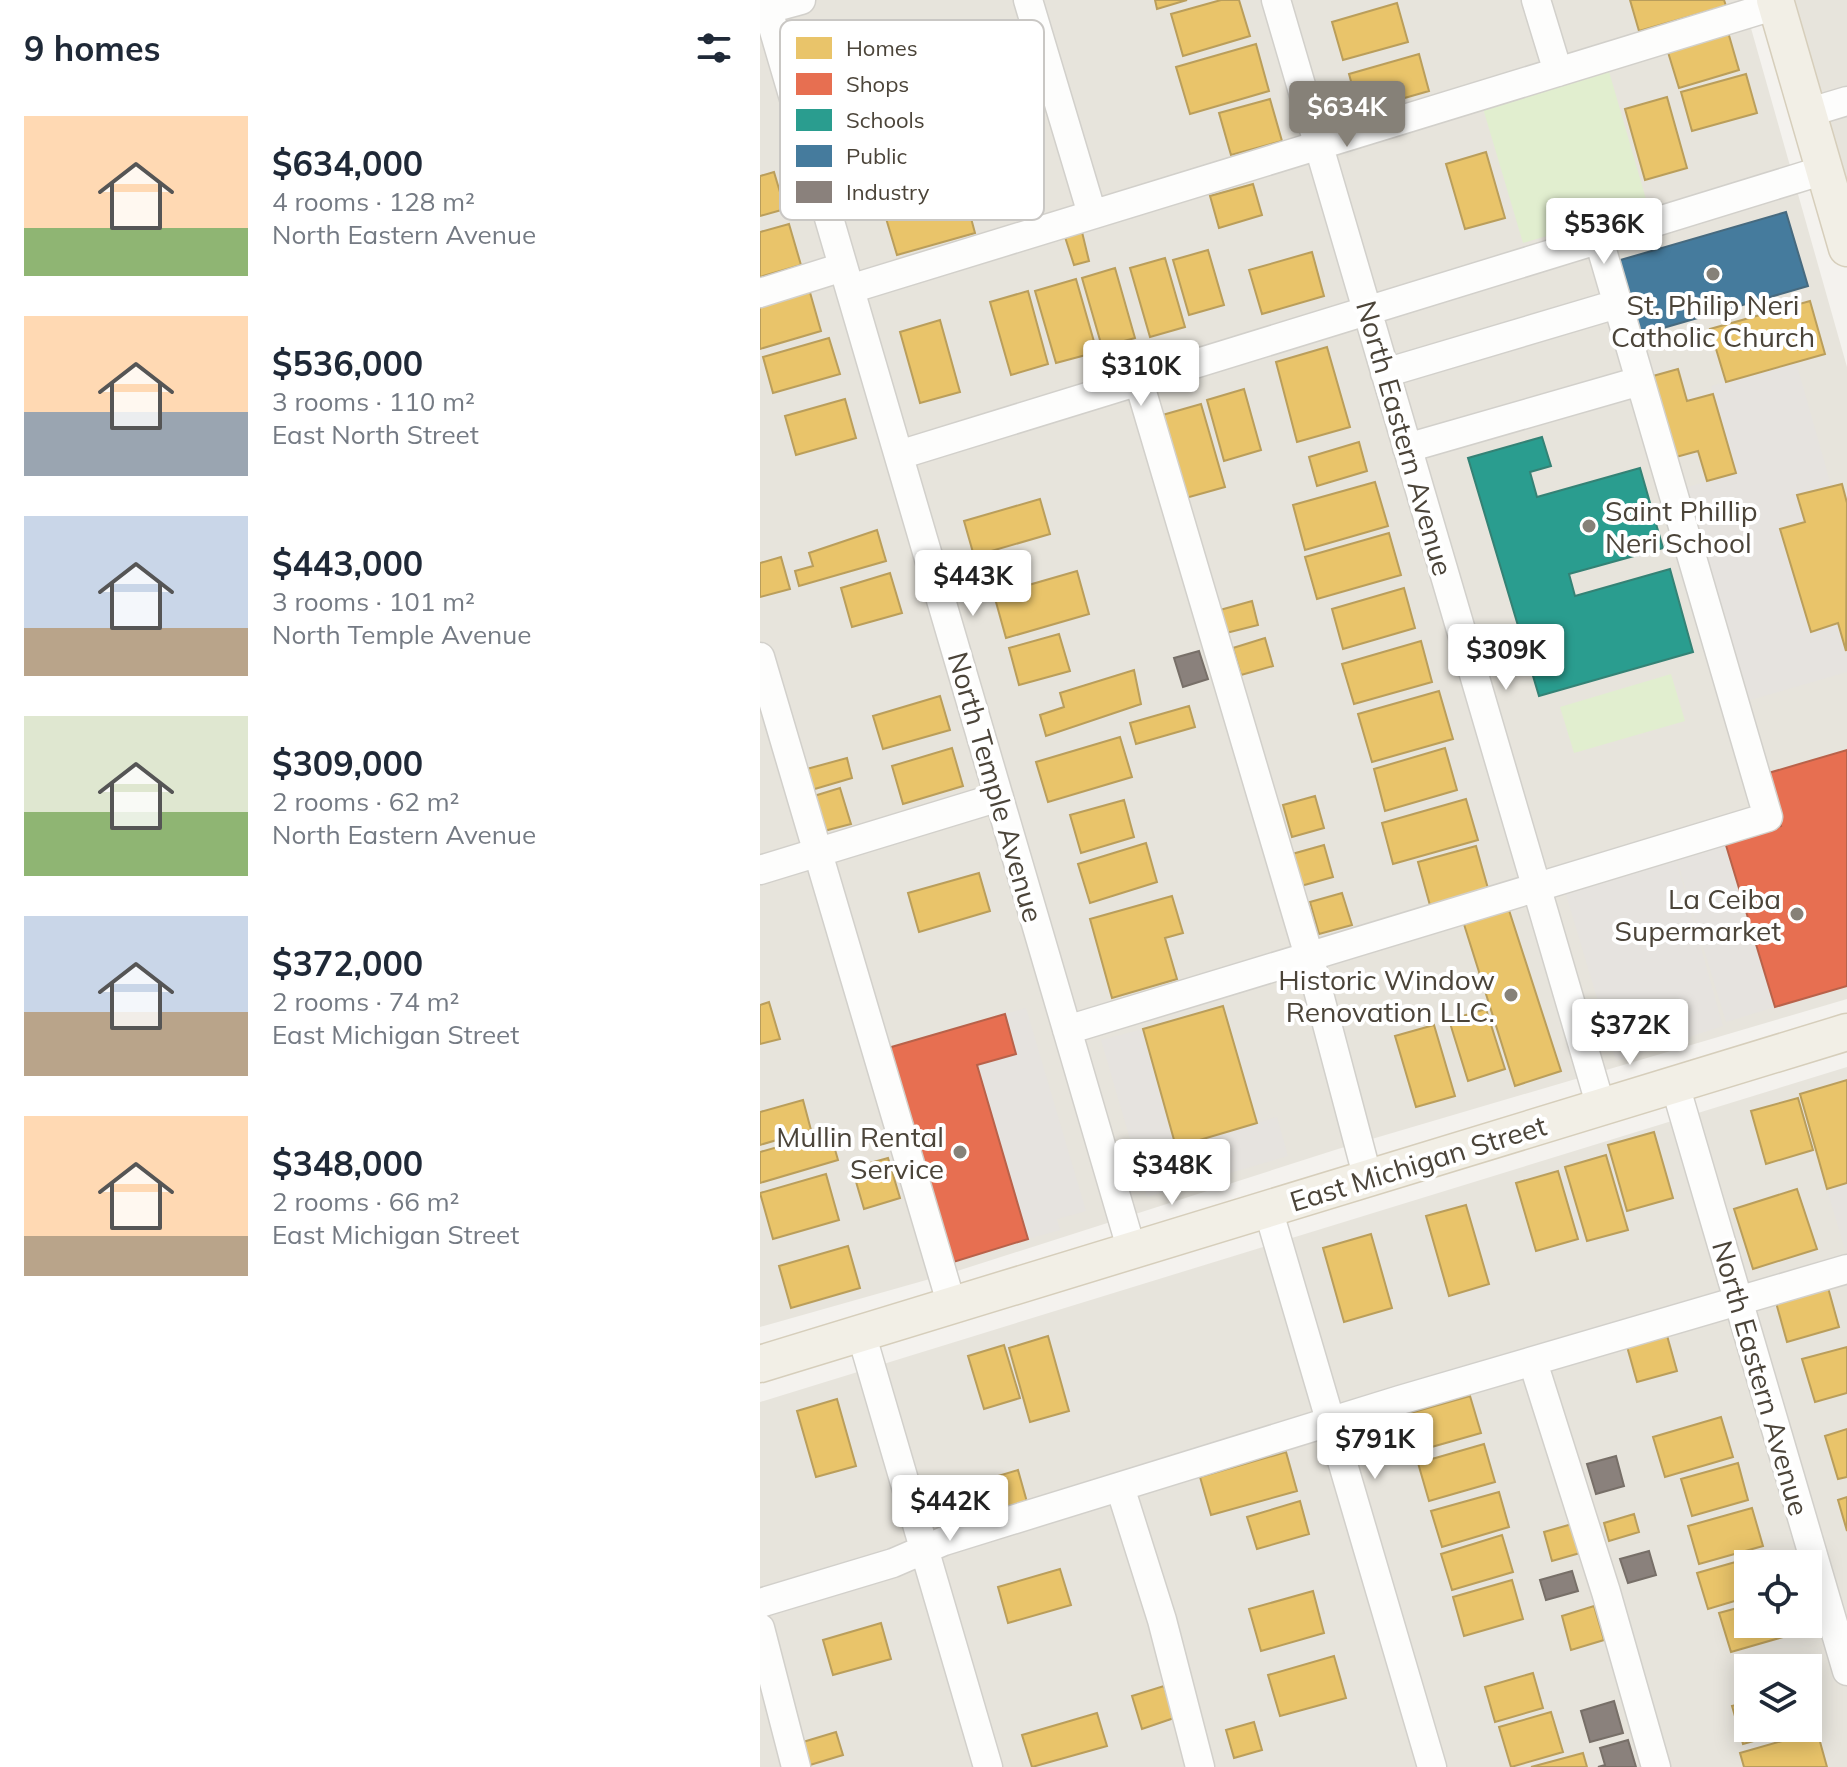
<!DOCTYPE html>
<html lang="en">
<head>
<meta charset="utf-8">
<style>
	:root { --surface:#fff; --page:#f2f2f3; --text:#1f2937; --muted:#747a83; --accent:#868178 }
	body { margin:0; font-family:Mulish,sans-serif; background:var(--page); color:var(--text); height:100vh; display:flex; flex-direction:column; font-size:30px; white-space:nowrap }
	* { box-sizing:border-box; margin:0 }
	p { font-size:26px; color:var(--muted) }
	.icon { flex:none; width:44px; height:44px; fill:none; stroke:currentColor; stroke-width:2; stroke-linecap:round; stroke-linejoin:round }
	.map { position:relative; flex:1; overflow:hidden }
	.sheet { display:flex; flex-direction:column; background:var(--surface); width:760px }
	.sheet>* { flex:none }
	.fabs { position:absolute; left:974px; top:1550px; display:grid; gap:16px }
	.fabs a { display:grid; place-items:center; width:88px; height:88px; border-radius:0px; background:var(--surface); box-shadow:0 4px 20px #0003; font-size:40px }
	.price { position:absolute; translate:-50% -68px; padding:0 18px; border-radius:8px; background:#fff; color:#222; font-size:26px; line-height:52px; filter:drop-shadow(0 2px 4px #0008) }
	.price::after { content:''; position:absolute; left:50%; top:48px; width:24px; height:18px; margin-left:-12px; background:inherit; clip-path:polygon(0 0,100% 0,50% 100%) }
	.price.current { background:var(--accent); color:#fff }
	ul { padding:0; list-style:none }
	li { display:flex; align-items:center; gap:24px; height:200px; padding:0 24px }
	li span { display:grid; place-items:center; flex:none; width:224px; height:160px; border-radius:0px; color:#555 }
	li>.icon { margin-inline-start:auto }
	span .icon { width:96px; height:96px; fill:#fffc; stroke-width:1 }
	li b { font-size:34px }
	h2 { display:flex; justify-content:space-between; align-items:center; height:96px; padding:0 24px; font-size:34px }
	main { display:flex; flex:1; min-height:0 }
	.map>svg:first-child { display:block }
	.residential { fill:#e7e4dc; fill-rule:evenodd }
	.green { fill:#e1eecf }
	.parking { fill:#e6e3df }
	.homes { fill:#e9c46a; stroke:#ba9e5b; stroke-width:2 }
	.shops { fill:#e76f51; stroke:#b8624a; stroke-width:2 }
	.schools { fill:#2a9d8f; stroke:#348275; stroke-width:2 }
	.public { fill:#457b9d; stroke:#476a7f; stroke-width:2 }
	.industry { fill:#8a817c; stroke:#776f68; stroke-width:2 }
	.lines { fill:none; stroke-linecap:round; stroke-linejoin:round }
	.minor-casing { stroke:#d2d0cb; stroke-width:31 }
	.major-casing { stroke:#d6cebb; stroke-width:39 }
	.minor { stroke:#fdfdfc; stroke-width:28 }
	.major { stroke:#f2efe6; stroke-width:36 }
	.poi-dot { fill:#868178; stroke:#fff; stroke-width:3 }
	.labels { text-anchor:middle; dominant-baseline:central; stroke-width:8; stroke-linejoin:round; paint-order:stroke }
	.poi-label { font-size:28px; fill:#4b4439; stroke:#fff; text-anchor:end }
	.street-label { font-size:28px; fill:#4b4439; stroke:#fff }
	.key { fill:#fff; stroke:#c9c7c4; stroke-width:2 }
	.key-label { font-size:22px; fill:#4b4439 }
</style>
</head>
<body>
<main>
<section class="sheet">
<h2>9 homes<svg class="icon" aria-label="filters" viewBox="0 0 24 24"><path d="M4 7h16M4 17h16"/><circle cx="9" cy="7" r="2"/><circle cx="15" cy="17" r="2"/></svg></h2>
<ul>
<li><span style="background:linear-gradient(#ffd9b3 70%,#8fb573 0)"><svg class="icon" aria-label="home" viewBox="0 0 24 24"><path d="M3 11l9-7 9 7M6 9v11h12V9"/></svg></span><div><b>$634,000</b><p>4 rooms · 128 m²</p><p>North Eastern Avenue</p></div></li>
<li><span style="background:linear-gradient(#ffd9b3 60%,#9aa5b1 0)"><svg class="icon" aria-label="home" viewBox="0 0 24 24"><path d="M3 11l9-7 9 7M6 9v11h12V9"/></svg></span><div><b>$536,000</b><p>3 rooms · 110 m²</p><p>East North Street</p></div></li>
<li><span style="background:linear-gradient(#c9d6e8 70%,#b9a48a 0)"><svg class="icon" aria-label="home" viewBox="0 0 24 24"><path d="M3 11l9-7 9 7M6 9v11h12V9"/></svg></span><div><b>$443,000</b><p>3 rooms · 101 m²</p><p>North Temple Avenue</p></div></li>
<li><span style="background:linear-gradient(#dfe7d0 60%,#8fb573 0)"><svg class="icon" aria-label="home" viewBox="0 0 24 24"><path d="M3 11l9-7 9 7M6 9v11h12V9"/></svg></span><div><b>$309,000</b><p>2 rooms · 62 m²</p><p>North Eastern Avenue</p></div></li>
<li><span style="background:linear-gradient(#c9d6e8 60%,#b9a48a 0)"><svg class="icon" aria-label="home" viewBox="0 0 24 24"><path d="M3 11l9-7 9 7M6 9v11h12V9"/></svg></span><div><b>$372,000</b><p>2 rooms · 74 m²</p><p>East Michigan Street</p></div></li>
<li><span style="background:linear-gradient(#ffd9b3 75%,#b9a48a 0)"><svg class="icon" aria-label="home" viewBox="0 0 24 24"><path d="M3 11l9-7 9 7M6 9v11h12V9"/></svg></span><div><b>$348,000</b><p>2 rooms · 66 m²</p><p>East Michigan Street</p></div></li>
</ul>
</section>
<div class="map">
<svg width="1087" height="1767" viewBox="0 0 1087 1767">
	<rect width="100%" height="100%" fill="#f4f2ee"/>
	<path class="residential" d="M0 0H983L1087 367V999L578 1149 191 1273 0 1327Z
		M1032 0H1087V183L1058 88Z
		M1087 1067V1767H0V1402ZM988 1564H1048V1624H988ZM988 1668H1048V1728H988Z"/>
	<path class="green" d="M848 68 888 206 763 243 722 105Z
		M911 674 925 721 814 753 800 707Z"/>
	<path class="parking" d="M1036 362 1071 485 1037 495 1045 522 1021 530 1051 631 1078 623 1087 653V672L980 703 917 490 976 473 951 386Z
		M965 842 1015 1007 966 1022 916 857Z
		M915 856 963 1026 856 1061 804 888Z
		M266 1008 326 1211 297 1219 300 1230 268 1239 217 1065 256 1054 245 1014Z
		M383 1029 416 1146 517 1117 528 1156 387 1197 341 1040Z
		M1087 1183V1249L1085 1250 1067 1189Z"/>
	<path class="homes" d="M395 0H427L397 9Z
		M461 0H479L490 36 423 56 411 14Z
		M870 0H964L966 6 879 31Z
		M637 3 648 42 583 60 572 22Z
		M968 32 979 70 919 88 907 49Z
		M496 44 509 91 430 114 416 67Z
		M659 54 669 91 599 111 589 74Z
		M986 74 997 113 932 131 921 92Z
		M907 97 927 168 885 180 865 109Z
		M510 99 522 141 471 155 459 113Z
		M726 152 745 218 705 229 686 164Z
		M14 172 25 209 0 216V176Z
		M493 184 502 215 459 228 450 196Z
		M204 192 215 233 137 255 125 215Z
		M29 224 41 265 0 277V232Z
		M322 232 329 261 314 265 305 237Z
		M448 250 464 305 429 315 413 260Z
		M552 252 564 296 502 314 489 270Z
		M405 258 425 327 390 337 370 268Z
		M355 268 375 338 342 347 322 278Z
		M316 279 337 352 296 363 275 291Z
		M49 289 61 331 0 349V303Z
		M268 291 288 364 251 375 230 302Z
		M1050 301 1065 354 966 382 950 329Z
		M180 320 200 392 160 403 140 332Z
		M69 338 80 374 13 393 3 357Z
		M567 347 590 427 537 442 516 362Z
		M918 369 927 401 953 394 976 473 947 481 938 451 916 457 893 376Z
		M484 389 501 450 464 461 447 400Z
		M85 399 96 438 36 455 25 416Z
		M441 404 465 487 422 499 399 416Z
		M599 442 607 471 557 486 549 457Z
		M615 482 628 526 545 550 533 505Z
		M1082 484 1087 503 1086 651 1078 623 1051 632 1020 529 1045 522 1037 495Z
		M280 499 290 534 214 556 204 521Z
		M117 530 126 561 39 586 35 571 53 566 49 553Z
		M629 533 641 575 557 599 545 557Z
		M21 557 30 589 0 597V563Z
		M317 571 329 614 246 638 234 595Z
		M130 573 142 613 92 627 81 588Z
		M644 588 655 628 583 649 572 609Z
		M492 601 498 625 466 633 460 610Z
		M299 634 310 671 259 685 249 648Z
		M505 638 513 666 481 675 473 648Z
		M661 641 672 682 594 704 582 664Z
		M374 670 381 704 286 736 280 715 304 707 300 693Z
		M679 691 693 739 612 762 598 714Z
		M180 696 190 730 123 749 113 716Z
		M429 706 435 727 376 744 370 723Z
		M360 737 372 777 288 802 276 762Z
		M192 748 203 786 143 804 132 766Z
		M685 748 697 790 625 811 614 769Z
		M87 758 92 778 48 791 43 770Z
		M80 788 91 824 64 831 54 796Z
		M555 796 564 828 532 837 523 805Z
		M706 799 718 840 633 864 622 823Z
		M364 800 374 837 321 853 310 815Z
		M386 843 397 882 330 903 318 864Z
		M564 845 573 877 541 886 532 854Z
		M716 846 729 892 671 909 658 862Z
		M219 873 230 911 159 932 148 893Z
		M582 893 592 925 559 934 550 902Z
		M412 896 423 933 405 938 417 979 352 998 330 919Z
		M747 904 801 1071 755 1086 702 918Z
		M9 1002 20 1039 0 1044V1005Z
		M463 1006 497 1123 416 1147 383 1029Z
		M726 1009 745 1069 708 1081 689 1020Z
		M674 1025 695 1096 656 1107 635 1036Z
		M1087 1080V1183L1067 1189 1040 1094Z
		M1038 1098 1053 1150 1006 1164 991 1111Z
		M43 1100 51 1130 0 1145V1112Z
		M70 1132 78 1160 0 1183V1152Z
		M894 1132 913 1198 867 1211 848 1145Z
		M846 1155 868 1230 827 1241 805 1167Z
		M128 1158 140 1198 104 1209 92 1168Z
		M798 1171 818 1239 776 1251 756 1183Z
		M66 1174 79 1220 13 1239 0 1193Z
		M1037 1189 1057 1249 993 1269 974 1209Z
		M706 1205 729 1284 689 1296 666 1216Z
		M611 1234 632 1308 584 1322 563 1248Z
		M88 1246 100 1288 31 1308 19 1266Z
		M1067 1284 1079 1327 1027 1342 1015 1299Z
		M906 1332 917 1371 877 1382 866 1343Z
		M288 1336 309 1411 270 1422 249 1348Z
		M244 1345 260 1398 224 1409 208 1356Z
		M1087 1347V1393L1055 1402 1042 1359Z
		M710 1396 721 1433 654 1452 643 1415Z
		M77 1399 96 1466 56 1477 37 1411Z
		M961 1417 973 1457 905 1477 893 1437Z
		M1087 1429V1477L1078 1479 1065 1436Z
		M724 1444 735 1482 669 1501 658 1463Z
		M526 1452 537 1491 451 1515 440 1477Z
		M978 1463 988 1500 932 1516 921 1479Z
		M258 1470 267 1502 214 1518 205 1486Z
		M739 1492 749 1527 682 1547 671 1511Z
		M1087 1497V1531L1078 1500Z
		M540 1501 549 1534 497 1549 487 1517Z
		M992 1508 1003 1546 939 1564 928 1526Z
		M874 1514 879 1532 849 1541 844 1523Z
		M812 1524 820 1553 792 1561 784 1532Z
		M742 1535 753 1572 692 1590 681 1554Z
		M1007 1553 1010 1564H988V1597L948 1609 937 1573Z
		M300 1569 311 1605 248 1623 238 1587Z
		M752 1580 763 1619 704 1636 693 1597Z
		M553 1591 564 1633 501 1651 489 1609Z
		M988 1605V1624H1027L1030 1635 971 1652 959 1613Z
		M834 1606 844 1640 811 1650 802 1616Z
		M121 1623 131 1659 73 1675 63 1640Z
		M574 1656 586 1698 520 1716 508 1675Z
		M773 1673 783 1708 735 1722 725 1687Z
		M404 1686 414 1718 382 1729 372 1696Z
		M988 1702V1728H1040L983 1744 972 1706Z
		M791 1712 803 1752 751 1767 739 1727Z
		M337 1713 347 1746 272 1767 262 1735Z
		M494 1722 502 1750 474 1758 466 1730Z
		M1057 1731 1067 1767H984L980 1753Z
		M76 1732 83 1755 50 1765 43 1742Z
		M823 1753 827 1767H771Z"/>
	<path class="shops" d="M1087 750V986L1015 1007 965 842 1021 826 1005 774Z
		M245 1014 256 1054 217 1065 268 1239 190 1263 128 1048Z"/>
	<path class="schools" d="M782 437 791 466 770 472 777 497 880 468 903 548 809 574 815 596 910 569 933 652 779 696 708 458Z"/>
	<path class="public" d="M1026 212 1048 286 879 335 857 261Z"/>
	<path class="industry" d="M439 651 448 679 423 687 414 658Z
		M856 1456 864 1486 836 1494 827 1464Z
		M889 1551 896 1575 868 1583 860 1559Z
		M812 1571 818 1591 786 1600 780 1580Z
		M854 1701 863 1733 830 1742 821 1711Z
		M868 1740 876 1767H838L845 1765 840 1748Z"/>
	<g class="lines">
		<defs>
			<path id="minor" d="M5 0 372 1251
				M268 0 332 214
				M516 0 841 1107
				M776 0 798 72
				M8 9 41 0
				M1047 113 1087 101
				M90 289 1016 5
				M0 293 83 267
				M625 373 857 304
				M379 382 549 956 608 1179
				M647 448 880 381
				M139 455 1064 170
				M0 657 192 1306
				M0 870 239 797
				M307 1030 1008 817 839 240
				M915 1085 1087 1671
				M508 1209 672 1767
				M101 1333 228 1767
				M773 1362 846 1592 896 1767
				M360 1487 402 1620 440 1767
				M0 1603 133 1563 184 1541 640 1400 1087 1269
				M0 1628 36 1767"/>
			<path id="major" d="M1015 0 1087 248
				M0 1364 1087 1032"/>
		</defs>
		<use href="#minor" class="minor-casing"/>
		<use href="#major" class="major-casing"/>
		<use href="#minor" class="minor"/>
		<use href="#major" class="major"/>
	</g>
	<g class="poi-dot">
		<circle cx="953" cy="274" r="8"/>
		<circle cx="829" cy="526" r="8"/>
		<circle cx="1037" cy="914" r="8"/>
		<circle cx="751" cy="995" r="8"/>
		<circle cx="200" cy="1152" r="8"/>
	</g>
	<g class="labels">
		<g class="poi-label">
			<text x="953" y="304" text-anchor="middle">St. Philip Neri<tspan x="953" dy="32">Catholic Church</tspan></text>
			<text x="845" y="510" text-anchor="start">Saint Phillip<tspan x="845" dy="32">Neri School</tspan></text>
			<text x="1021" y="898">La Ceiba<tspan x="1021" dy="32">Supermarket</tspan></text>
			<text x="735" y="979">Historic Window<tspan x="735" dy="32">Renovation LLC.</tspan></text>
			<text x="184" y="1136">Mullin Rental<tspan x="184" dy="32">Service</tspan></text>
		</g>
		<g class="street-label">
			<text transform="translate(645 438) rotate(74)">North Eastern Avenue</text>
			<text transform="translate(236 787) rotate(74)">North Temple Avenue</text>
			<text transform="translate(658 1163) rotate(-17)">East Michigan Street</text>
			<text transform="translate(1001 1378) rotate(74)">North Eastern Avenue</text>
		</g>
	</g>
	<rect x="20" y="20" width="264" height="200" rx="12" class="key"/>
	<rect x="36" y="37" width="36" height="22" fill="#e9c46a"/>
	<rect x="36" y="73" width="36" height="22" fill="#e76f51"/>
	<rect x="36" y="109" width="36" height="22" fill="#2a9d8f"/>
	<rect x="36" y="145" width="36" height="22" fill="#457b9d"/>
	<rect x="36" y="181" width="36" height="22" fill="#8a817c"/>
	<g class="key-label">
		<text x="86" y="56">Homes</text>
		<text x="86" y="92">Shops</text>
		<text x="86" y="128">Schools</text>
		<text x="86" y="164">Public</text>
		<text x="86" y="200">Industry</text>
	</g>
</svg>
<div class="fabs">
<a><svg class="icon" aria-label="locate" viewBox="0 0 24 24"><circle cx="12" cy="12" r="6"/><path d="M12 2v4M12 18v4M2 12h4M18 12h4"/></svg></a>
<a><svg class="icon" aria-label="layers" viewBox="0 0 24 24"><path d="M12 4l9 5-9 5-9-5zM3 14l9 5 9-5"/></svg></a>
</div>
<b class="price current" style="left:587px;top:149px">$634K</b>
<b class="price" style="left:844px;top:266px">$536K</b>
<b class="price" style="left:381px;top:408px">$310K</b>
<b class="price" style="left:213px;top:618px">$443K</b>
<b class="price" style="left:746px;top:692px">$309K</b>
<b class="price" style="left:870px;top:1067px">$372K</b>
<b class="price" style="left:412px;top:1207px">$348K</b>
<b class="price" style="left:615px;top:1481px">$791K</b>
<b class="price" style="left:190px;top:1543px">$442K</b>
</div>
</main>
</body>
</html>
